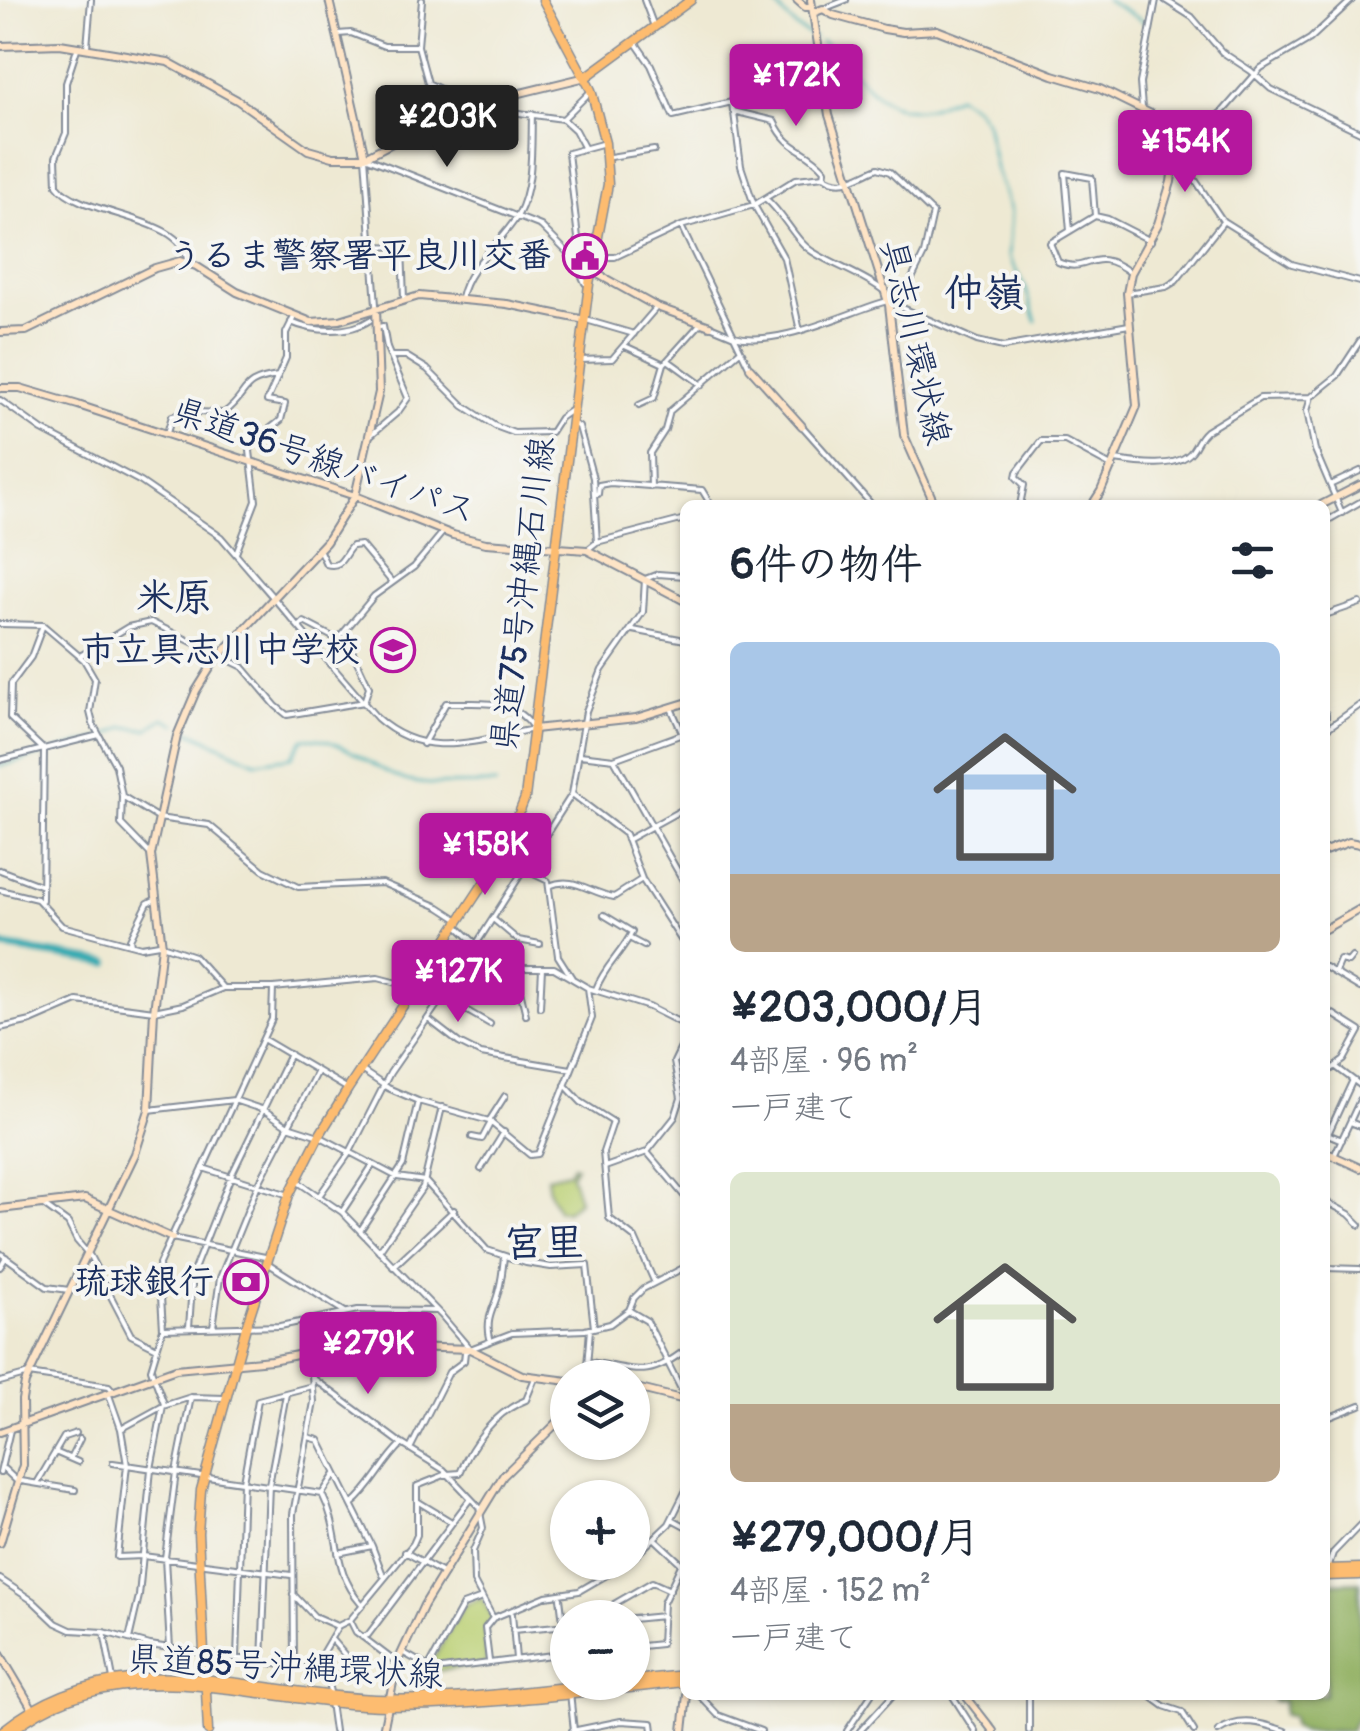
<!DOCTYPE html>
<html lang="ja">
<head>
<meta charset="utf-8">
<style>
	:root { --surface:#fff; --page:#f6f6f7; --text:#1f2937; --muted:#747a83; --accent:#b5179e }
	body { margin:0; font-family:Pangolin,"Klee One",sans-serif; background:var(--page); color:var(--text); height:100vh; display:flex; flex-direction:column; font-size:38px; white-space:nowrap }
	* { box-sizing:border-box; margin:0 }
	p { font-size:32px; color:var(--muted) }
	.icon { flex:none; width:55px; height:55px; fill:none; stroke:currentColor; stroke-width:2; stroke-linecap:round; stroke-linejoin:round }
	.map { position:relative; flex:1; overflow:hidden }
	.side { position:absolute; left:680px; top:500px; width:650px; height:1200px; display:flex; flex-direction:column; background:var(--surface); border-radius:15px; box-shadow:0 2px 8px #0004 }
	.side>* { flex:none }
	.buttons { position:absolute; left:550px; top:1360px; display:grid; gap:20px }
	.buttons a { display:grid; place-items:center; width:100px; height:100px; border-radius:50%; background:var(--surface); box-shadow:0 2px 8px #0004; font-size:50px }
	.price { position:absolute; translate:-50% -85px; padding:0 22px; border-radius:10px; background:var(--accent); color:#fff; font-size:32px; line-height:65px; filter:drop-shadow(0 2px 5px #0008) }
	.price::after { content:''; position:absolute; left:50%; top:60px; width:30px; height:22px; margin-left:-15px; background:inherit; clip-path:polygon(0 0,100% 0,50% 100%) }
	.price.on { background:#222; color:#fff }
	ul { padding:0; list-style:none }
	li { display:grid; align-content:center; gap:20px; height:530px; padding:0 50px }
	li span { display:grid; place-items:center; height:310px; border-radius:15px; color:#555 }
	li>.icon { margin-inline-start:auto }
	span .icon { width:180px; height:180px; fill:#fffc; stroke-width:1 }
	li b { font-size:42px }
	h2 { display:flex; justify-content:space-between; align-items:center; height:120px; padding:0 50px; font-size:42px }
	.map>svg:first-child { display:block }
	.green { fill:#bbd074; stroke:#6b8069; stroke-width:2.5 }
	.forest { fill:#94b266; stroke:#587062; stroke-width:2.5 }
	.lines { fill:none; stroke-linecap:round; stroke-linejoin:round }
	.stream { stroke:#39abb2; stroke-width:2.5 }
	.river { stroke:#39abb2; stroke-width:8 }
	.street-casing { stroke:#848c98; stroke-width:8 }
	.secondary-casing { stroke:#848c98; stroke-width:10 }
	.primary-casing { stroke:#848c98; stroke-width:11 }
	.street { stroke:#fff; stroke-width:4 }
	.secondary { stroke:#fee4c6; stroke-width:6 }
	.primary { stroke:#fdbc70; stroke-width:8 }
	.labels { text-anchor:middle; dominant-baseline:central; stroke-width:8; stroke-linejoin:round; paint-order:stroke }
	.poi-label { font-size:35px; font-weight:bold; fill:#1b2f5e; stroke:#f6f6f2; text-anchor:end }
	.street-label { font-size:35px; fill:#1b2f5e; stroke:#f6f6f2 }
	.neighbourhood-label { font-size:38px; font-weight:bold; fill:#1b2f5e; stroke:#f6f6f2 }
	.quarter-label { font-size:40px; font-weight:bold; fill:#1b2f5e; stroke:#f6f6f2 }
</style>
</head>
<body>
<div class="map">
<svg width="1360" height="1731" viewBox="0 0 1360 1731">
	<rect width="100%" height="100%" fill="#f6f6f2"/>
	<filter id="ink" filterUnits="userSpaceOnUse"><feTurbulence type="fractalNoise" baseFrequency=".01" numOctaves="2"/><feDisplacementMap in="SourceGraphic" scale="20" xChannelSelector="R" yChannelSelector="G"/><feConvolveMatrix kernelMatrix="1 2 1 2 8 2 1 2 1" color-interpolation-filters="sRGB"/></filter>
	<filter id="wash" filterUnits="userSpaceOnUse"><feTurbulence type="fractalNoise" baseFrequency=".0048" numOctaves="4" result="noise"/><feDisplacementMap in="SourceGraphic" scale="40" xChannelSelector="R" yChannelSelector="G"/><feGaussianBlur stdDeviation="2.25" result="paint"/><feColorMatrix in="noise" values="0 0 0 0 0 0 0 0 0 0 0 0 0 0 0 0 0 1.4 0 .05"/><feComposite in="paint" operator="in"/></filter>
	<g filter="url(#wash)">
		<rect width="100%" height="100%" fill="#eee9d3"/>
		<path class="green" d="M573 1165 576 1166 571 1175 579 1200 566 1211 558 1210 549 1191 547 1177 569 1172Z
			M482 1598 493 1618 485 1629 487 1665 435 1671 430 1665 464 1605Z"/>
		<path class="forest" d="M1360 1582V1712L1350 1731H1302L1293 1727 1292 1717 1283 1715V1701H1273V1695H1325V1583Z"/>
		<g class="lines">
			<path class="stream" d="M770 0 797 28 814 38
				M1106 0 1146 23
				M821 41C854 65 878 118 927 108 938 106 947 99 957 96L974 106 986 122 995 168 1011 212 1008 256 1025 287 1036 321
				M185 729 256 762 292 757 303 739C339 734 369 767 402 779 425 788 471 783 496 784
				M0 766 99 739 124 727 148 729 164 718 176 724"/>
			<path class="river" d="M0 946 108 963"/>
		</g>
	</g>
	<g filter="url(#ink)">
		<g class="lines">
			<defs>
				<path id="street" d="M422 0 418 46 428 83 469 103
					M644 0 653 24
					M1165 0 1192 17 1222 52 1251 71 1271 89 1360 132
					M1352 0 1310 39 1261 68 1224 110 1175 150 1223 221 1292 264 1360 282
					M823 9 846 0
					M338 34 351 33 384 46H418
					M635 42 651 65 673 116 732 102 733 111 774 121C789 153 805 146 825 170L824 176
					M78 46 66 83V133L56 157 57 185C80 217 187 215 187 262
					M87 47 91 0
					M479 104 497 110 563 119 591 91
					M1142 108 1140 83 1156 0
					M734 113 741 166 754 205 784 258 800 331
					M563 119 575 130 584 147
					M610 157 654 150
					M766 199C784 214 795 241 813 252 837 267 862 274 884 291
					M681 226 734 336C777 348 845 313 887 301L977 341 1003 347 1129 325
					M1070 231 1065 173 1092 178 1095 216
					M372 246 402 247 404 299
					M597 257H615L681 226 754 205 796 179 824 176C842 190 860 175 878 168L890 172 933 213 924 254 899 305
					M573 258 578 249V238L568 153 605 143
					M1131 273C1091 243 1090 276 1058 262L1050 243 1095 216 1108 219 1151 241
					M1127 293 1166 287 1176 281 1222 223
					M461 298C468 264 501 244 518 215 534 186 531 145 532 114
					M376 305 365 157 541 226 573 258 585 283 589 284
					M586 320 634 334
					M291 322C313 332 350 334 370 320
					M710 326 734 336 749 367
					M625 346 664 364
					M392 356H406L427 369 464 406 495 426 514 433 551 432 560 418 570 411
					M580 360 612 359 656 308
					M669 361 702 385
					M0 400 42 430 141 482 221 537 377 718C426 762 477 740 534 729 512 696 482 704 446 703L423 744
					M639 405 654 398 664 364 701 323
					M572 423 579 427 593 478 597 542
					M802 426 872 505
					M167 433 172 416 195 412 224 413C251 393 237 382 278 376
					M371 435 398 412 408 398 387 348 383 326 379 327
					M1115 460C1135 463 1178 470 1192 451 1198 443 1198 438 1206 431L1260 398 1311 397
					M1330 485 1360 471
					M651 487 650 453 665 430 670 411 740 351
					M594 494H598L599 485 610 483 702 490 711 505
					M742 505H785
					M1020 505 1024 485 1016 477 1017 472 1041 441H1065L1113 467
					M1342 513 1315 450 1307 411 1311 397 1337 376 1360 341
					M1325 522 1360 502
					M319 549 326 564C342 569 343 555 352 546L361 545 391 581
					M587 550 597 542 685 519
					M236 553 256 501 250 451 253 442 281 420 285 404 267 401 286 358V333L294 317
					M1325 615 1360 603
					M0 624 43 625 84 660 95 679 90 712 93 724 116 766 122 796 121 824 151 855
					M43 625 31 657 11 684 10 718 44 750
					M633 630 685 640
					M339 638 374 596 414 567 443 532
					M80 656 128 627 151 622 243 667 276 706 287 715 364 702 369 687 350 646 304 622 300 626
					M671 708 685 739
					M1325 730 1360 705
					M580 755 614 759 685 733
					M614 759 685 884
					M0 760 99 735
					M572 794 625 834 642 879 685 946
					M122 796 158 818 209 825 263 870 298 887 382 883 439 907 459 920
					M627 840 685 808
					M523 869 548 881 558 956 572 978
					M0 870 42 886
					M549 886C574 875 589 893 614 897L642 879
					M0 890 37 899 62 926 141 947 159 944 194 956 223 988
					M42 900 44 750
					M493 919 518 940 540 944
					M456 925 476 944 519 968H554L588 988 649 1007 685 1025
					M631 939 644 946
					M131 944 130 939 148 903 156 899
					M1325 967 1360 988
					M1335 972 1340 960 1348 962 1352 957
					M519 986 526 1015
					M497 989 509 992 516 989 519 968
					M596 989C604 967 622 953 632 932L604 915
					M443 997 490 1024
					M540 1007 542 968
					M1325 1009 1360 1031 1344 1060 1325 1074
					M428 1019 459 1043 481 1054 571 1069
					M0 1028 31 1021 77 1001 154 1011 183 1005 223 988H273L378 978 444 995
					M263 1039 348 1089
					M1336 1067 1360 1085
					M361 1070 388 1088 418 1101 489 1121 530 1155 538 1154 592 1018 588 988
					M565 1085 581 1102 613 1122 603 1152 609 1218 635 1238 654 1281
					M149 1110 234 1100 264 1110 288 1126 319 1136 397 1177 425 1181 487 1250 526 1263 551 1267 587 1265 594 1328
					M489 1121 505 1096
					M1350 1122 1360 1126
					M1325 1133 1342 1140
					M1328 1134 1352 1082
					M472 1137 482 1139 491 1122
					M647 1152 685 1197
					M1334 1156 1360 1100
					M605 1167 647 1152 675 1117 681 1098 674 1062 685 1039
					M203 1168 289 1195
					M481 1169 504 1132
					M298 1182 342 1212 441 1315 470 1349
					M319 1196 350 1152 390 1073 444 995 572 794 586 711 602 670 643 612 645 579 658 574 685 576
					M1325 1201 1349 1214 1360 1225
					M42 1204 68 1223 77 1241 90 1256 131 1335 157 1348
					M342 1212 372 1166
					M360 1231 403 1165 418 1101
					M172 1238 265 1257
					M379 1251 423 1187 442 1107
					M0 1253 47 1287 69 1290
					M269 1264 345 1312
					M0 1267 6 1257
					M393 1267 454 1210
					M1325 1268 1360 1269
					M630 1311 647 1321 685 1397
					M189 1327 193 1272 231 1176 290 1054
					M213 1327 220 1278 257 1187 316 1073
					M163 1329 280 1326 358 1310 437 1311
					M490 1338C485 1317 495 1308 499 1289 502 1278 503 1267 504 1256
					M590 1362C635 1369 647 1380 685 1350
					M313 1378 402 1444 444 1470 479 1507 483 1528 473 1551 474 1582 493 1618
					M586 1378 590 1329
					M0 1382 29 1374 109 1386 114 1392
					M109 1395 121 1429 127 1465 117 1557 143 1556 291 1575
					M191 1397 225 1398
					M164 1404 151 1369 163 1329 159 1264 272 1019 273 988
					M1325 1419 1360 1405
					M121 1429 163 1406
					M308 1437 319 1440 372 1546 383 1575
					M410 1449 449 1372 464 1361 465 1352 470 1349 512 1333 585 1330 610 1324 629 1310 634 1298 643 1289 685 1267
					M55 1452 78 1462
					M71 1457 80 1439
					M113 1463 322 1494 335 1474
					M4 1469 19 1483
					M0 1473 10 1430
					M21 1481 75 1490
					M37 1483 64 1437 76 1433
					M322 1494C343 1535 330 1567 361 1603
					M417 1501 450 1521
					M352 1504C373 1487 382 1463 402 1444
					M672 1519 685 1526
					M656 1540 685 1567
					M405 1552 444 1574
					M338 1553 372 1546
					M632 1559 669 1524 685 1492
					M1328 1568 1333 1553 1360 1525
					M0 1579 33 1601 56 1623 71 1630 104 1632 150 1645 309 1669 319 1667
					M293 1594 314 1616 337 1626
					M560 1598 568 1662
					M512 1614 516 1659
					M617 1618 614 1604 652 1582 670 1590
					M632 1619 663 1616
					M350 1620 356 1632 397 1663
					M513 1630 568 1625
					M104 1632 113 1679
					M362 1637 368 1635 470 1499
					M129 1639 139 1596 151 1469 163 1406 191 1397 176 1472 165 1558 170 1649
					M331 1639 351 1662
					M632 1647 661 1644 663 1603 681 1565
					M402 1652 434 1670 568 1653
					M237 1657 243 1481 258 1400 312 1386
					M489 1661 485 1628 493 1618 546 1596 579 1591 629 1562
					M262 1662 269 1485 286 1394
					M294 1666 293 1514 314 1402 308 1321
					M432 1669 430 1665 463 1605 482 1598
					M330 1692 321 1655 338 1626 350 1620 413 1544 417 1535V1486L447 1474 460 1473C472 1443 495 1412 526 1400L535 1378
					M570 1693 574 1731
					M699 1695 718 1715 761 1731
					M952 1695 975 1731
					M1149 1695 1164 1706 1182 1712 1194 1731
					M330 1702 334 1731
					M572 1731 621 1721 652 1723 653 1731
					M847 1731 871 1695
					M860 1731 893 1695
					M1029 1731V1695
					M1218 1731C1240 1716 1262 1723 1285 1731"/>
				<path id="secondary" d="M329 0 365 157
					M797 0 805 7H812
					M811 0 829 115 889 305 904 435 935 505
					M813 13 823 9 833 15 884 29 903 32 937 30 1053 75 1100 89 1151 114 1175 150 1171 182 1158 224 1131 273 1127 293 1137 406 1101 491 1092 505
					M0 46 60 44 168 62 237 100 308 150 333 157H365L459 108 586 77
					M592 271 657 307 710 326
					M0 332 26 331 155 268 180 261 196 266 237 292 311 322 340 320 419 296 507 304 585 320
					M750 368 802 426
					M0 388H20L78 405 355 496 453 535 486 543 587 550 685 601
					M1321 505 1360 485
					M1325 714V726
					M534 729 636 718 685 703
					M1325 851 1349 842 1360 844
					M1325 929 1360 909
					M1325 1152 1360 1168
					M0 1209 85 1199 172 1238
					M632 1387 685 1400
					M0 1432 176 1369 271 1360 349 1345 470 1349 522 1375 568 1381
					M0 1543 23 1465 22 1400 25 1383 135 1154 149 1110 154 1011 162 946 151 855 177 736 196 691 214 662 326 542 355 496 379 392 376 308
					M0 1654 35 1713
					M965 1695 993 1731
					M383 1731 397 1663 424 1605 503 1476 560 1420 568 1402
					M683 1731 687 1695"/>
				<path id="primary" d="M586 77 691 0
					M1325 1569 1360 1568
					M1325 1576 1360 1575
					M632 1680 685 1675
					M2 1731C118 1638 242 1693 376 1699 455 1702 533 1690 612 1682
					M12 1731C121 1643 264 1706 389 1706 487 1706 587 1692 685 1682
					M208 1731 198 1533 201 1490 246 1327 289 1195 319 1136 348 1089 503 854 525 798 589 284 608 184 605 143 591 90 543 0"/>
			</defs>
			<use href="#street" class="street-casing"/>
			<use href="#secondary" class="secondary-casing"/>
			<use href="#primary" class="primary-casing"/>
			<use href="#street" class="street"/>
			<use href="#secondary" class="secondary"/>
			<use href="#primary" class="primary"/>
		</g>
	</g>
	<defs>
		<symbol id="civic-ring" viewBox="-11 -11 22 22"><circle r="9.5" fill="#f6f6f2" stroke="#b5179e" stroke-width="1.5"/><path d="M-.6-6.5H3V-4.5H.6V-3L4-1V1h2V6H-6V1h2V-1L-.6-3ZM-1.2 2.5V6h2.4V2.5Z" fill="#b5179e"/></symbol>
		<symbol id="school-ring" viewBox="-11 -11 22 22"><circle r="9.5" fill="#f6f6f2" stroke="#b5179e" stroke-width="1.5"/><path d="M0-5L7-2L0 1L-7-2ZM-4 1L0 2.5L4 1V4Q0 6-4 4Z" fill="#b5179e"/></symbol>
		<symbol id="bank-ring" viewBox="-11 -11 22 22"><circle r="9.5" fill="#f6f6f2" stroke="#b5179e" stroke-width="1.5"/><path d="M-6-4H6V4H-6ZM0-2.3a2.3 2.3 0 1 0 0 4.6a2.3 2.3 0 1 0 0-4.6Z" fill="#b5179e"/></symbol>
	</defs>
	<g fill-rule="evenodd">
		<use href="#civic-ring" x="560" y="231" width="50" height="50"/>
		<use href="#school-ring" x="368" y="625" width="50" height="50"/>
		<use href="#bank-ring" x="221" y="1257" width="50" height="50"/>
	</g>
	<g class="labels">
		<g class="poi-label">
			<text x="552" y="256">うるま警察署平良川交番</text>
			<text x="360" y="650">市立具志川中学校</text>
			<text x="214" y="1282">琉球銀行</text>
		</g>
		<g class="street-label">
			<text transform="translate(915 342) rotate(77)">具志川環状線</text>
			<text transform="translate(324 461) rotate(19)">県道36号線バイパス</text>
			<text transform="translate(523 594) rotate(-83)">県道75号沖縄石川線</text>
			<text transform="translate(285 1667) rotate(3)">県道85号沖縄環状線</text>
		</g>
		<g class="neighbourhood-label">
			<text x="174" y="598">米原</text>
		</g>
		<g class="quarter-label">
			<text x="984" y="293">仲嶺</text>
			<text x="544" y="1243">宮里</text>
		</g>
	</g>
</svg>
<div class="buttons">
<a><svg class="icon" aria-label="layers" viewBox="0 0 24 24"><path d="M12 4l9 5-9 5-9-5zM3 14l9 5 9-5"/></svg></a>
<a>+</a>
<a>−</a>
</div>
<b class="price" style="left:796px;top:129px">¥172K</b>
<b class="price on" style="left:447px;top:170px">¥203K</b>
<b class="price" style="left:1185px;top:195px">¥154K</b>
<b class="price" style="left:485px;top:898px">¥158K</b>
<b class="price" style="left:458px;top:1025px">¥127K</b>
<b class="price" style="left:368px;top:1397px">¥279K</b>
<section class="side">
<h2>6件の物件<svg class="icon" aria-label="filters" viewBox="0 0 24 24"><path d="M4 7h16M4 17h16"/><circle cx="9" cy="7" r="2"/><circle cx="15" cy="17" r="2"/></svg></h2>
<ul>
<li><span style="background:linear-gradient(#a9c7e8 75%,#b9a48a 0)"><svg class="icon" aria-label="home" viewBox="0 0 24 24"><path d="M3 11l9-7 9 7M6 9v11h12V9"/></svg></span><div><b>¥203,000/月</b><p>4部屋 · 96 m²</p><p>一戸建て</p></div></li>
<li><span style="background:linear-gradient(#dfe7d0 75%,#b9a48a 0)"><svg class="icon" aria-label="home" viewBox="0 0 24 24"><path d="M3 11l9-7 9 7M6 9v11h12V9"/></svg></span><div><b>¥279,000/月</b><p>4部屋 · 152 m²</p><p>一戸建て</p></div></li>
</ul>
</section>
</div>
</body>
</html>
